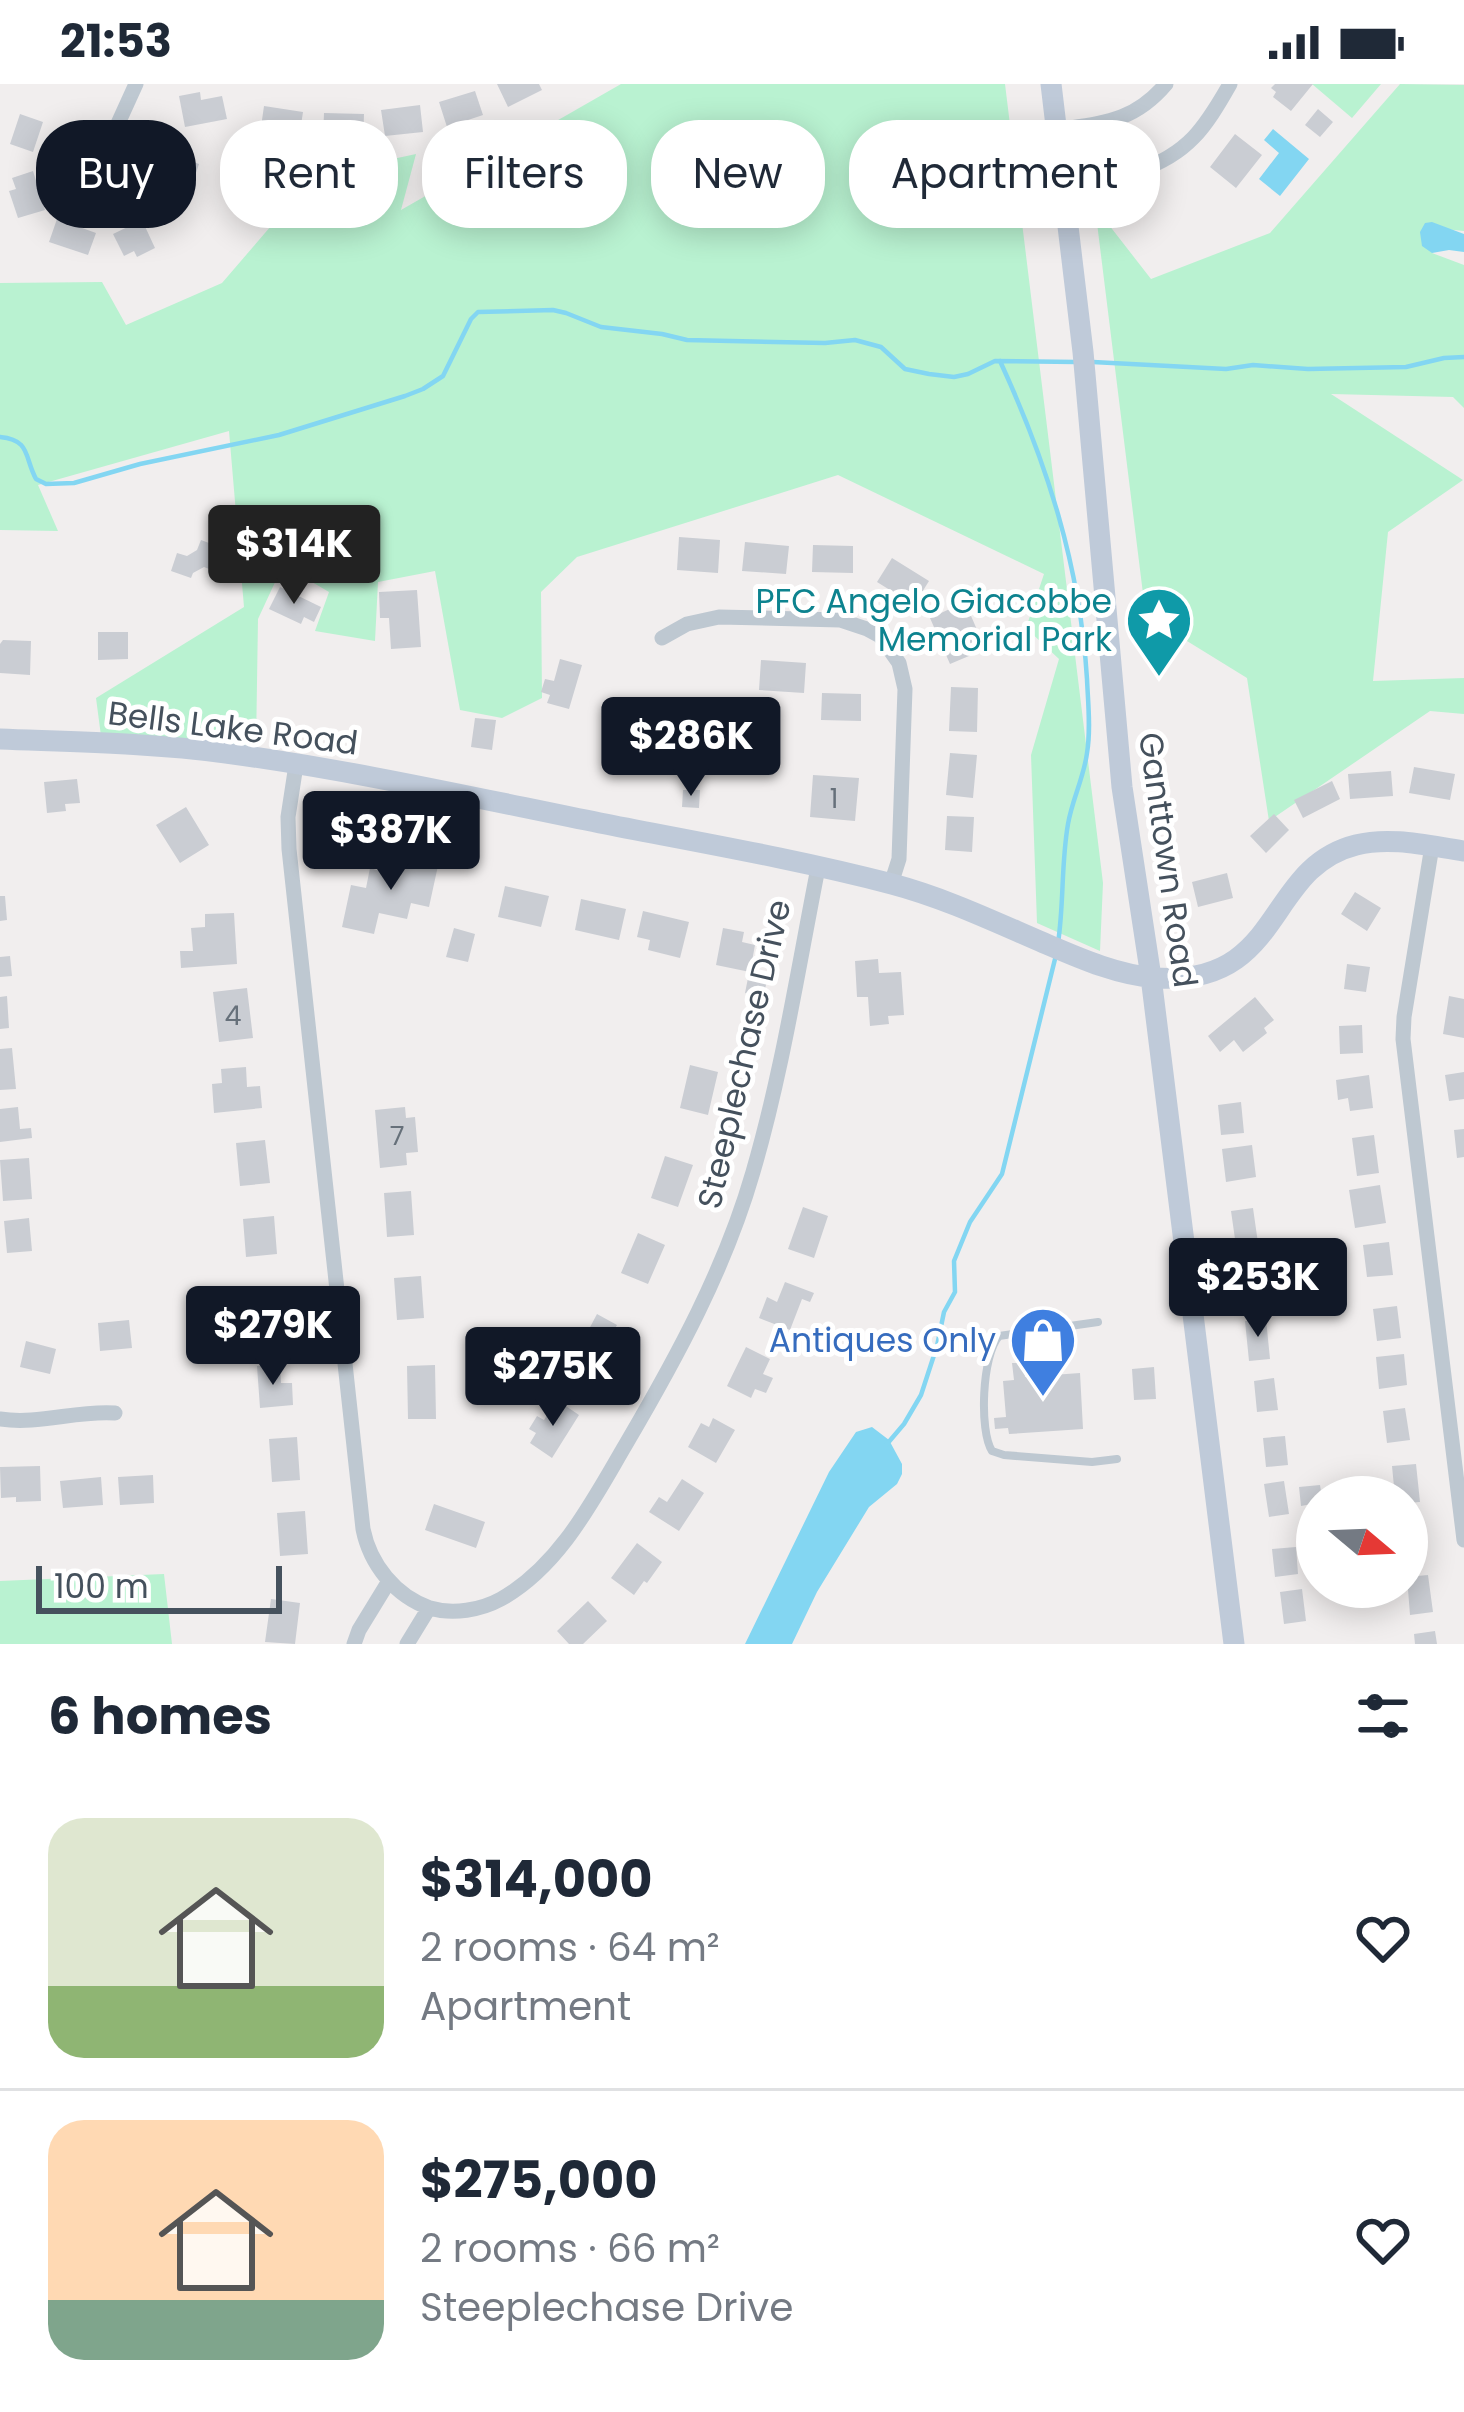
<!DOCTYPE html>
<html lang="en">
<head>
<meta charset="utf-8">
<style>
	:root { --surface:#fff; --page:#f2f2f3; --text:#1f2937; --muted:#747a83; --line:#e0e1e3; --accent:#111827 }
	body { margin:0; font-family:Poppins,sans-serif; background:var(--page); color:var(--text); height:100vh; display:flex; flex-direction:column; font-size:45px; white-space:nowrap }
	* { box-sizing:border-box; margin:0 }
	p { font-size:39px; color:var(--muted) }
	.icon { flex:none; width:66px; height:66px; fill:none; stroke:currentColor; stroke-width:2; stroke-linecap:round; stroke-linejoin:round }
	.map { position:relative; height:1560px; overflow:hidden }
	.sheet { display:flex; flex-direction:column; background:var(--surface); flex:1 }
	.sheet>* { flex:none }
	.hud { position:absolute; left:36px; top:36px; width:1392px; height:108px; display:flex; gap:24px }
	.needle { width:78px; rotate:109deg }
	.tools { position:absolute; left:1296px; top:1392px; display:grid; gap:24px }
	.tools a { display:grid; place-items:center; width:132px; height:132px; border-radius:50%; background:var(--surface); box-shadow:0 6px 30px #0003; font-size:60px }
	.scale { position:absolute; left:36px; bottom:30px; width:246px; box-sizing:border-box; padding-left:12px; border:6px solid #45515d; border-top:0; font-size:33px; line-height:42px; white-space:nowrap; color:#45515d; -webkit-text-stroke:9px #fff; paint-order:stroke }
	.price { position:absolute; translate:-50% -102px; padding:0 27px; border-radius:12px; background:var(--accent); color:#fff; font-size:39px; line-height:78px; filter:drop-shadow(0 3px 6px #0008) }
	.price::after { content:''; position:absolute; left:50%; top:72px; width:36px; height:27px; margin-left:-18px; background:inherit; clip-path:polygon(0 0,100% 0,50% 100%) }
	.price.current { background:#222; color:#fff }
	ul { padding:0; list-style:none }
	li { display:flex; align-items:center; gap:36px; height:300px; padding:0 48px }
	li+li { border-top:3px solid var(--line) }
	li span { display:grid; place-items:center; flex:none; width:336px; height:240px; border-radius:36px; color:#555 }
	li>.icon { margin-inline-start:auto }
	span .icon { width:144px; height:144px; fill:#fffc; stroke-width:1 }
	li b { font-size:51px }
	h2 { display:flex; justify-content:space-between; align-items:center; height:144px; padding:0 48px; font-size:51px }
	.chip { padding:0 42px; border-radius:48px; background:var(--surface); box-shadow:0 6px 30px #0003; font-size:42px; line-height:108px }
	.chip.current { background:var(--accent); color:#fff }
	.status { display:flex; justify-content:space-between; align-items:center; height:84px; padding:0 60px; background:var(--surface); direction:ltr }
	.status svg { height:33px; fill:currentColor }
	.map>svg:first-child { display:block }
	.green { fill:#b9f2d1 }
	.water { fill:#83d6f2 }
	.lines { fill:none; stroke-linecap:round; stroke-linejoin:round }
	.stream { stroke:#83d6f2; stroke-width:4.5 }
	.building { fill:#cacdd3 }
	.lane { stroke:#bec8d1; stroke-width:8 }
	.street { stroke:#bec8d1; stroke-width:15 }
	.secondary { stroke:#bfcad9; stroke-width:21 }
	.labels { text-anchor:middle; dominant-baseline:central; stroke-width:10; stroke-linejoin:round; paint-order:stroke }
	.number-label { font-size:27px; fill:#66707a }
	.culture-label { font-size:33px; fill:#0d838f; stroke:#fff; text-anchor:end }
	.street-label { font-size:33px; fill:#45515d; stroke:#fff }
	.shop-label { font-size:33px; fill:#366cbe; stroke:#fff; text-anchor:end }
</style>
</head>
<body>
<div class="status"><b>21:53</b><svg viewBox="0 0 49 12"><path d="M0 12V9h3v3zM5 12V6h3v6zM10 12V3h3v9zM15 12V0h3v12zM26 1h20v11H26zM47 4h2v5h-2z"/></svg></div>
<div class="map">
<svg width="1464" height="1560" viewBox="0 0 1464 1560">
	<rect width="100%" height="100%" fill="#f1eeee"/>
	<path class="green" d="M621 0H1005L1103 799 1100 867 1037 839 1031 671 1059 575 1026 544 1044 490 838 391 577 473 541 508 542 614 502 634 460 626 435 487 378 498 375 557 315 547 329 508 283 481 258 535 256 662 101 652 96 614 244 523 229 347 38 401 58 447 0 446V199L102 198 126 241 222 199 314 92 416 70 401 126Z
		M1312 0H1381L1352 34Z
		M1400 0 1464 1V147L1424 143 1432 169 1464 181V324L1453 313 1331 310 1463 396 1388 448 1373 597 1464 594V630L1430 627 1269 737 1247 594 1174 549 1149 558 1095 123 1151 195 1270 149Z
		M164 1490 172 1560H0V1497Z"/>
	<path class="water" d="M1273 45 1309 75 1280 112 1259 95 1279 69 1264 56Z
		M1432 138 1464 150V168L1449 166 1432 169 1422 162 1420 148 1425 139Z
		M872 1343 889 1356 902 1380V1390L897 1400 869 1423 817 1508 792 1560H745L829 1388 856 1348Z"/>
	<g class="lines">
		<path class="stream" d="M1000 277C1047 379 1080 482 1087 595 1088 619 1091 645 1087 669 1084 693 1072 716 1068 740 1061 780 1064 820 1058 859
			M1093 278 1226 285 1253 281 1308 285 1406 283 1444 274 1464 273
			M0 353C31 356 24 373 36 395L46 400 74 399 140 380 279 351 405 312 423 305 443 292 471 235 478 228 553 226 566 229 601 243 662 250 687 256 825 259 855 256 881 263 905 285 929 290 954 293 968 290 995 277 1076 278
			M887 1360 904 1340 921 1311 937 1262 944 1228 955 1208 954 1177 970 1138 1002 1090 1056 871"/>
	</g>
	<path class="building" d="M497 0H539L542 6 508 23Z
		M1275 0H1313L1291 27 1273 13 1276 8 1271 4Z
		M475 7 483 31 447 43 439 18Z
		M200 8 201 16 222 12 227 35 185 43 179 12Z
		M420 21 423 48 385 52 381 26Z
		M264 22 303 28 300 48 261 43Z
		M1318 25 1333 38 1320 53 1305 41Z
		M324 29 364 30 363 62H349V53H323Z
		M20 30 43 38 33 68 10 60Z
		M1235 50 1262 71 1236 104 1210 83Z
		M177 72 199 80 184 124 161 116Z
		M33 87 45 126 18 134 9 107 16 105 12 94Z
		M57 135 96 149 88 171 49 158Z
		M142 136 155 164 137 173 134 167 124 172 113 150Z
		M679 453 720 456 718 489 677 486Z
		M201 456 225 465 217 488 204 483 193 489 191 494 171 487 177 469 187 472 197 466Z
		M745 458 789 462 786 490 742 487Z
		M813 461 853 462V489L812 488Z
		M892 474 929 497 914 521 877 498Z
		M280 503 321 523 314 538 304 533 301 540 269 525Z
		M417 506 421 563 391 565 389 534H380L379 508Z
		M965 518 981 555 971 559 976 569 950 580 930 534Z
		M98 548H128V575L98 576Z
		M3 556 31 557 30 591 0 589V560Z
		M560 575 582 581 569 625 547 619 550 611 541 608 545 595 554 597Z
		M761 576 806 579 804 609 759 606Z
		M951 603 978 604 977 648 949 647Z
		M822 609 861 610V637L821 636Z
		M726 614 737 654 695 666 684 626Z
		M623 626 664 627 663 661 622 660Z
		M475 634 496 636 492 666 471 663Z
		M950 669 977 671 973 714 946 711Z
		M1414 683 1455 690 1450 716 1409 709Z
		M1391 687 1393 712 1350 715 1348 690Z
		M813 691 859 694 855 737 810 733Z
		M77 695 80 719 65 720 66 727 47 729 44 698Z
		M1332 697 1340 715 1303 734 1294 716Z
		M683 706H700L699 724 682 723Z
		M186 723 209 761 180 779 156 741Z
		M1274 730 1289 746 1266 769 1250 752Z
		M947 732 974 733 972 768 945 766Z
		M411 771 439 777 429 823 411 819 407 835 379 829 374 850 342 843 351 801 366 804 370 784 380 787 383 775 409 780Z
		M1227 789 1233 814 1198 823 1192 798Z
		M505 802 549 812 541 843 498 833Z
		M1355 808 1381 824 1367 847 1341 830Z
		M0 812H5L7 836 0 837Z
		M581 815 626 825 619 856 575 846Z
		M643 827 689 838 680 874 648 866 650 856 637 853Z
		M234 829 237 880 181 884 180 867H193L191 844 205 843V830Z
		M454 844 475 850 468 878 446 873Z
		M723 844 744 848 742 858 755 861 750 888 716 881Z
		M10 872 12 892 0 893V873Z
		M878 875 879 889 901 888 904 931 888 932 889 940 870 942 868 913H857L855 877Z
		M1347 880 1370 883 1366 908 1344 905Z
		M749 889 768 893 763 913 745 909Z
		M247 904 253 954 219 958 213 908Z
		M7 912 9 944 0 945V913Z
		M1449 912 1464 915V954L1443 950Z
		M1255 913 1274 936 1264 944 1267 949 1243 968 1234 956 1220 968 1208 952Z
		M1362 941 1363 969 1340 970 1339 942Z
		M12 964 16 1005 0 1006V965Z
		M690 981 718 988 708 1031 680 1024Z
		M246 983 247 1003 260 1002 262 1024 214 1029 212 1000 222 999 221 985Z
		M1464 988V1015L1449 1017 1445 991Z
		M1369 991 1373 1024 1350 1027 1348 1014 1338 1016 1336 996Z
		M1241 1018 1244 1049 1221 1051 1218 1021Z
		M18 1023 20 1045 31 1044 32 1054 0 1058V1025Z
		M405 1023 406 1034 415 1033 418 1068 406 1069 407 1081 380 1084 375 1026Z
		M1464 1045V1073L1457 1074 1454 1046Z
		M1374 1051 1379 1089 1357 1092 1352 1054Z
		M265 1056 270 1099 240 1102 236 1059Z
		M1252 1061 1256 1093 1226 1098 1222 1065Z
		M665 1072 693 1081 678 1123 651 1114Z
		M29 1074 32 1115 3 1117 0 1076Z
		M1380 1101 1386 1139 1355 1144 1349 1106Z
		M411 1107 414 1151 387 1153 384 1109Z
		M803 1123 828 1132 814 1174 788 1165Z
		M1253 1124 1258 1159 1236 1162 1231 1127Z
		M274 1132 277 1170 246 1173 243 1135Z
		M29 1134 32 1167 7 1169 4 1137Z
		M638 1149 665 1161 648 1200 621 1189Z
		M1389 1158 1393 1191 1367 1193 1363 1161Z
		M1266 1182 1269 1211 1249 1213 1245 1185Z
		M421 1192 424 1234 397 1236 394 1194Z
		M785 1198 814 1209 810 1218 802 1215 790 1246 759 1234 767 1213 777 1218Z
		M282 1203 286 1246 261 1249 260 1239 246 1241 243 1207Z
		M1397 1222 1401 1254 1377 1257 1373 1225Z
		M597 1230 617 1241 607 1259 616 1263 606 1282 578 1266Z
		M1266 1235 1270 1275 1249 1277 1245 1237Z
		M129 1236 132 1264 100 1267 98 1239Z
		M26 1257 56 1265 50 1290 20 1283Z
		M746 1263 770 1275 763 1290 773 1294 766 1309 755 1305 751 1314 727 1302Z
		M1404 1270 1407 1301 1379 1305 1376 1273Z
		M1012 1279H1024L1025 1293 1080 1289 1083 1345 1009 1350 1008 1344 995 1345 994 1334 1006 1333 1003 1297 1014 1296Z
		M280 1280 281 1299H292L293 1321 260 1324 257 1282Z
		M435 1281 436 1335H408L407 1282Z
		M1154 1283 1156 1315 1134 1316 1132 1285Z
		M1274 1294 1278 1326 1257 1328 1254 1297Z
		M557 1316 579 1331 552 1374 530 1359 536 1349 529 1345 537 1332 544 1336Z
		M1405 1324 1410 1356 1387 1359 1383 1327Z
		M713 1334 735 1346 716 1379 688 1363 701 1339 709 1343Z
		M1285 1352 1288 1381 1266 1383 1263 1354Z
		M297 1353 300 1396 272 1398 269 1355Z
		M1416 1380 1420 1418 1407 1419V1413H1395L1392 1382Z
		M40 1382 41 1417 16 1418V1413L1 1414 0 1383Z
		M153 1391 154 1419 120 1421 118 1393Z
		M101 1393 103 1421 63 1424 60 1397Z
		M682 1395 704 1409 679 1447 649 1428 659 1413 667 1418Z
		M1284 1397 1289 1430 1269 1433 1264 1400Z
		M1320 1401 1322 1413H1317V1419L1301 1422 1299 1403Z
		M434 1420 485 1438 476 1464 425 1446Z
		M305 1427 308 1470 280 1472 277 1429Z
		M1421 1436 1425 1474 1407 1475V1437Z
		M637 1459 662 1478 647 1499 644 1497 634 1511 611 1494Z
		M1296 1463 1298 1490 1275 1493 1272 1465Z
		M1428 1491 1433 1528 1410 1531 1407 1493Z
		M1302 1505 1306 1537 1284 1540 1280 1508Z
		M271 1515 300 1519 295 1560 265 1558Z
		M588 1517 607 1537 583 1560H569L557 1547Z
		M1435 1547 1437 1560H1415L1414 1550Z"/>
	<g class="lines">
		<path class="lane" d="M1098 1238 999 1252C982 1271 979 1347 992 1367L1004 1371 1092 1378 1117 1375"/>
		<path class="street" d="M1057 46C1103 39 1134 38 1166 0
			M100 79 136 0
			M1138 87C1188 70 1205 44 1230 0
			M662 554 687 540 719 533 840 536 867 545 880 552 899 579 905 605 899 775 891 800
			M296 681 288 733 289 765 363 1445C370 1480 395 1512 430 1524 453 1531 481 1526 501 1515 560 1482 593 1416 626 1360 677 1273 725 1185 753 1088 782 989 798 885 818 784
			M1432 762 1404 933 1403 955 1464 1456
			M0 1335C39 1341 77 1326 115 1329
			M354 1560 359 1546 389 1497
			M407 1560 429 1524"/>
		<path class="secondary" d="M1051 0 1083 268 1122 703 1151 893 1234 1560
			M0 655C75 658 151 659 226 669 351 686 476 714 600 739 697 758 796 775 892 800 945 814 995 838 1044 859 1079 874 1117 891 1156 894 1285 902 1264 784 1356 761 1391 752 1429 762 1464 767"/>
	</g>
	<defs>
		<symbol id="sight-pin" viewBox="-11 -11 22 30"><path d="M0 17L-7.5 6A9.5 9.5 0 1 1 7.5 6Z" fill="#0f9aa8" stroke="#fff"/><path d="M0-6L1.8-2.2L6-1.7L2.9 1.2L3.7 5.4L0 3.3L-3.7 5.4L-2.9 1.2L-6-1.7L-1.8-2.2Z" fill="#fff"/></symbol>
		<symbol id="shop-pin" viewBox="-11 -11 22 30"><path d="M0 17L-7.5 6A9.5 9.5 0 1 1 7.5 6Z" fill="#3f7fe0" stroke="#fff"/><path d="M-5-2.5h2.3a2.7 3.5 0 0 1 5.4 0H5L5.5 6h-11ZM-1.5-2.5h3a1.5 2.3 0 0 0-3 0Z" fill="#fff"/></symbol>
	</defs>
	<g fill-rule="evenodd">
		<use href="#sight-pin" x="1121" y="498" width="76" height="104"/>
		<use href="#shop-pin" x="1005" y="1218" width="76" height="104"/>
	</g>
	<g class="labels">
		<g class="number-label">
			<text x="834" y="714">1</text>
			<text x="233" y="931">4</text>
			<text x="397" y="1051">7</text>
		</g>
		<g class="culture-label">
			<text x="1112" y="517">PFC Angelo Giacobbe<tspan x="1112" dy="38">Memorial Park</tspan></text>
		</g>
		<g class="street-label">
			<text transform="translate(233 644) rotate(7)">Bells Lake Road</text>
			<text transform="translate(1168 776) rotate(82)">Ganttown Road</text>
			<text transform="translate(744 970) rotate(-77)">Steeplechase Drive</text>
		</g>
		<g class="shop-label">
			<text x="996" y="1256">Antiques Only</text>
		</g>
	</g>
</svg>
<div class="tools">
<a><svg class="needle" viewBox="-14 -14 28 28"><path d="M0-13l5 13h-10z" fill="#e53935"/><path d="M0 13l5-13h-10z" fill="#747a83"/></svg></a>
</div>
<div class="scale">100 m</div>
<b class="price current" style="left:294px;top:523px">$314K</b>
<b class="price" style="left:691px;top:715px">$286K</b>
<b class="price" style="left:391px;top:809px">$387K</b>
<b class="price" style="left:1258px;top:1256px">$253K</b>
<b class="price" style="left:273px;top:1304px">$279K</b>
<b class="price" style="left:553px;top:1345px">$275K</b>
<div class="hud">
<a class="chip current">Buy</a>
<a class="chip">Rent</a>
<a class="chip">Filters</a>
<a class="chip">New</a>
<a class="chip">Apartment</a>
</div>
</div>
<section class="sheet">
<h2>6 homes<svg class="icon" aria-label="filters" viewBox="0 0 24 24"><path d="M4 7h16M4 17h16"/><circle cx="9" cy="7" r="2"/><circle cx="15" cy="17" r="2"/></svg></h2>
<ul>
<li><span style="background:linear-gradient(#dfe7d0 70%,#8fb573 0)"><svg class="icon" aria-label="home" viewBox="0 0 24 24"><path d="M3 11l9-7 9 7M6 9v11h12V9"/></svg></span><div><b>$314,000</b><p>2 rooms · 64 m²</p><p>Apartment</p></div><svg class="icon" aria-label="heart" viewBox="0 0 24 24"><path d="M12 20l-8-8c-3-5 5-10 8-4 3-6 11-1 8 4z"/></svg></li>
<li><span style="background:linear-gradient(#ffd9b3 75%,#7fa58c 0)"><svg class="icon" aria-label="home" viewBox="0 0 24 24"><path d="M3 11l9-7 9 7M6 9v11h12V9"/></svg></span><div><b>$275,000</b><p>2 rooms · 66 m²</p><p>Steeplechase Drive</p></div><svg class="icon" aria-label="heart" viewBox="0 0 24 24"><path d="M12 20l-8-8c-3-5 5-10 8-4 3-6 11-1 8 4z"/></svg></li>
</ul>
</section>
</body>
</html>
